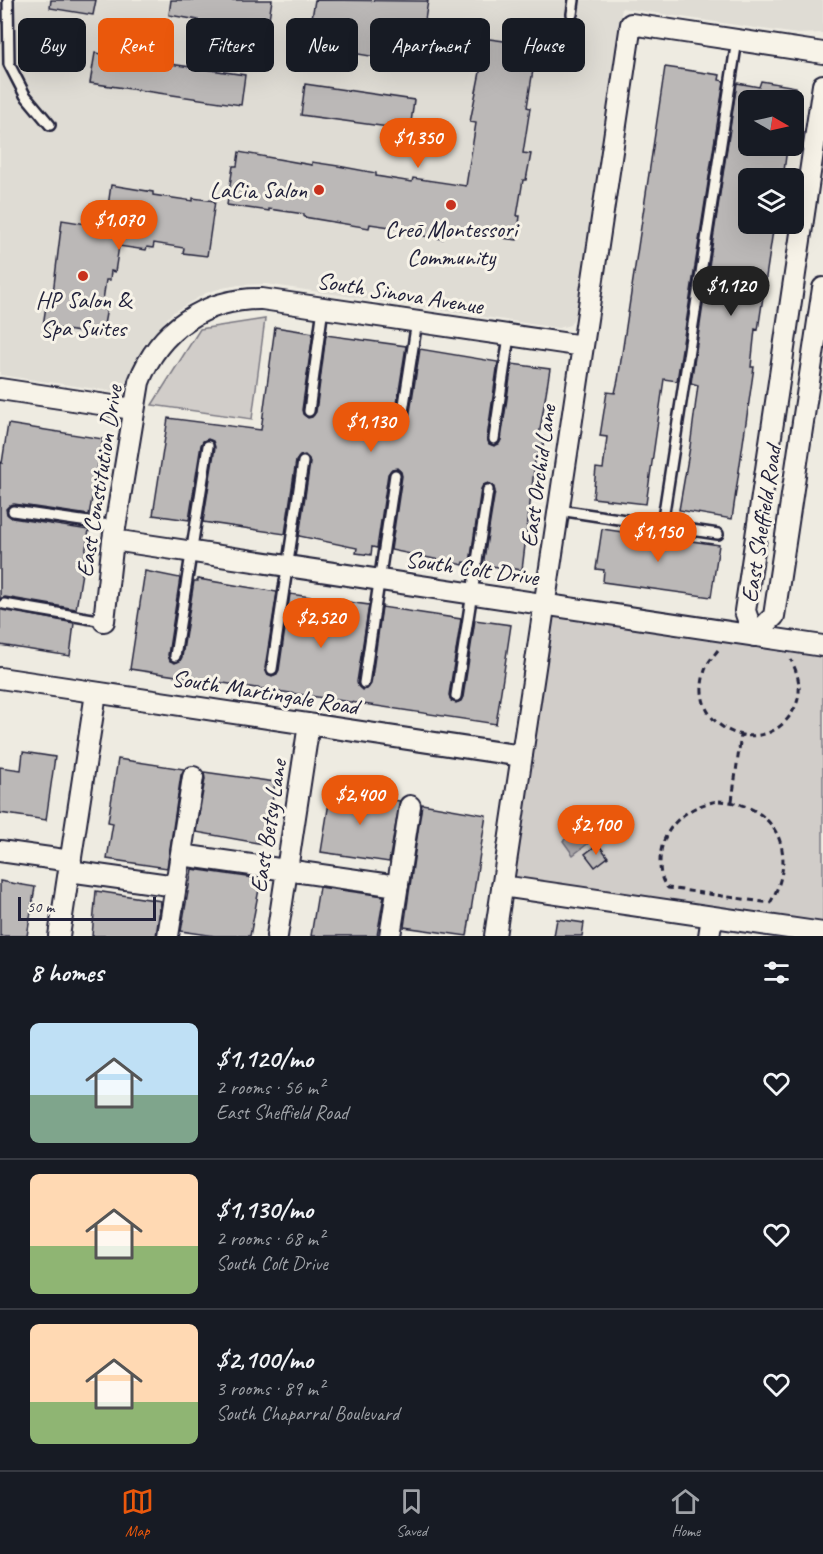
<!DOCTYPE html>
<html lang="en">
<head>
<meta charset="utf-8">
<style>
	:root { --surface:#171b24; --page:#20242c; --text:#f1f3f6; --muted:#9ea1a6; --line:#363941; --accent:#ea580c }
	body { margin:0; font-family:Caveat,sans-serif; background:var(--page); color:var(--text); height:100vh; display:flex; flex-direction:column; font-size:22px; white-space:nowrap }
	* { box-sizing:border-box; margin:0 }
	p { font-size:20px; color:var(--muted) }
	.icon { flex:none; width:33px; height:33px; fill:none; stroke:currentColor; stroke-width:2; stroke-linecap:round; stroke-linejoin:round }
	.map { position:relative; height:936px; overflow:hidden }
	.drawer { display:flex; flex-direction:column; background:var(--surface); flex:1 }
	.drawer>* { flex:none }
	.banner { position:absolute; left:18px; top:18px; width:788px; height:54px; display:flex; gap:12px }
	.needle { width:39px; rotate:99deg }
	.buttons { position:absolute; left:738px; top:90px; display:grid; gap:12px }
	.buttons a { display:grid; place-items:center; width:66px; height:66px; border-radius:9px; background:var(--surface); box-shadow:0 6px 24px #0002; font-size:30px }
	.scale { position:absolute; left:18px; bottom:15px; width:138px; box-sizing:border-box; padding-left:6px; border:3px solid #22223b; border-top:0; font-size:16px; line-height:21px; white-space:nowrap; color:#22223b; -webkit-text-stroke:4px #f7f3e8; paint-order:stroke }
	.price { position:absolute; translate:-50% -51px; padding:0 14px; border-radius:21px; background:var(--accent); color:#fff; font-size:20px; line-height:39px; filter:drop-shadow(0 2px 3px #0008) }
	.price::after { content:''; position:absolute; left:50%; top:36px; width:18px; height:14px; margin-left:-9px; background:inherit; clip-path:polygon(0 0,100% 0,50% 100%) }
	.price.on { background:#222; color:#fff }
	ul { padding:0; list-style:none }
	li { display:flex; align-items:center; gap:18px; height:150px; padding:0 30px }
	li+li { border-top:2px solid var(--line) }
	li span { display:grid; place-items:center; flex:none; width:168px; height:120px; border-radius:9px; color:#555 }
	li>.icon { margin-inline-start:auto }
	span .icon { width:72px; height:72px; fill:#fffc; stroke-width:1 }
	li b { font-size:26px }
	h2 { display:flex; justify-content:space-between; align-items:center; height:72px; padding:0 30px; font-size:26px }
	.chip { padding:0 21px; border-radius:9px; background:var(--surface); box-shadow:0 6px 24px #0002; font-size:21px; line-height:54px }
	.chip.on { background:var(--accent); color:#fff }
	.tab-bar { display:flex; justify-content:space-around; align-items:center; height:84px; border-top:2px solid var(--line); background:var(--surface); font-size:16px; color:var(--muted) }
	.tab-bar a { display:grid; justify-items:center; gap:3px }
	.tab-bar .on { color:var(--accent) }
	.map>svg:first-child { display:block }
	.built { fill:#dfdcd4 }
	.green { fill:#d1cdc9; stroke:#7a7882; stroke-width:1.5 }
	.water { fill:#a6a3a6; stroke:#716f7b; stroke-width:1.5 }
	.building { fill:#bbb8b7; stroke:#22223b; stroke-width:1.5 }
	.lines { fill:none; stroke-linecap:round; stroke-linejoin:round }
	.service-casing { stroke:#22223b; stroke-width:14 }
	.minor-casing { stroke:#22223b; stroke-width:24 }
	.path { stroke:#22223b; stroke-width:3; stroke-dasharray:6 4.5; stroke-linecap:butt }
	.service { stroke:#f7f3e8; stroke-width:9 }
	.minor { stroke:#f7f3e8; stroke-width:20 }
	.poi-dot { fill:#c8321e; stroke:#f7f3e8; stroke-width:2 }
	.labels { text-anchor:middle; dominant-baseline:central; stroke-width:6; stroke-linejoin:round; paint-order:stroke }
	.poi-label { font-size:24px; fill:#22223b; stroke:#f7f3e8 }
	.street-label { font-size:24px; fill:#22223b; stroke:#f7f3e8 }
</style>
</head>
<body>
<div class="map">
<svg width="823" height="936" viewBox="0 0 823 936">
	<rect width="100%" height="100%" fill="#eeebe1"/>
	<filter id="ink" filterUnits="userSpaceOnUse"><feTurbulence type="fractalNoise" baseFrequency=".0167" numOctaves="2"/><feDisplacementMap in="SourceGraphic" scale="12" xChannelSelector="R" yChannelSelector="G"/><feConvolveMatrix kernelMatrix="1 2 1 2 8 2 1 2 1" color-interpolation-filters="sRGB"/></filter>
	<g filter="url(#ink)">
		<path class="built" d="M0 0H823V33L797 34 622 8 576 315 570 325 558 328 266 284 239 285 222 288 206 293 172 313 144 344 123 387 111 391 0 375Z"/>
		<path class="green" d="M265 319 252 419 152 405 200 329Z
			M553 613 823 653V926L513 880Z"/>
		<path class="water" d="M593 818 603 832 573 855 563 841Z"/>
		<path class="building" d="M51 0H96L93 15 50 8Z
			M171 0H272L268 25 255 23V28L225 24 224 28 222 27 220 34 199 31 198 20 169 15Z
			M315 0 428 1 421 45 409 43 408 50 379 45 376 57 352 53 353 47H351V43L321 39 322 32 310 30Z
			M482 38 540 46 536 70H533L527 107 530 108 523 153 531 154 526 180H523L517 216H520L517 240 444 230 443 239 404 233V229L370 224 369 228 304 217V214L269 209V211L227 205 233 166H237L239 152 312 165V162L338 166 376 173V176L412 182 413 178 466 186 476 123 470 122 482 62H478Z
			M95 53 245 75 241 105 90 83Z
			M665 67 720 75 719 80 724 81 677 381 664 379 646 504 593 498 596 468 603 469 607 437 600 436 607 392 615 393 618 380Z
			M761 81 796 87 794 100H748V146L787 149 783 178H748V224H774L758 330 755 329 751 367H754L732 519 679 510 690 447 698 385 691 383 737 83 759 87Z
			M305 84 414 100 410 130 301 115Z
			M111 185 153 192V195L193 201V198L215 201 207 256 183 253 184 248 154 243 153 248 147 247 146 250 119 246 115 272 111 271 110 280H106L102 307 107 308 102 336 43 326 46 306 49 300 52 301 62 220 105 227Z
			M275 327 313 333 302 410 303 414 308 418 312 417 316 412 326 335 406 346 394 423 395 427 399 430H404L408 425 420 349 498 362 487 438 489 444 494 446 499 444 501 440 512 364 550 369 539 436 544 437 542 455 536 454 522 570 483 565 495 491 493 485 488 483 483 485 481 489 470 563 464 562 463 565 391 550 402 476 401 472 397 468 392 469 388 474 377 548 372 547 371 555 356 553 357 548 299 536 310 463 309 459 305 455 300 456 296 461 285 534 203 522 215 447 213 441 208 439 203 441 201 445 189 520 153 515 168 418 261 430Z
			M8 424 103 439 89 515 14 504 10 505 6 509 7 514 12 518 89 530 76 609 5 597 0 599V462L2 463Z
			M602 529 664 538 665 535 685 538V540L719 545 711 597 603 582 604 570 596 569Z
			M145 571 180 578 168 655 170 661 175 663 180 661 182 657 194 581H198V579L277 592 265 668 267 674 272 676 277 674 279 670 290 594 369 605 357 682 358 686 362 690 367 689 371 684 382 607 461 619 449 695 451 701 456 703 461 701 463 697 475 620 511 625 496 724 130 669Z
			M0 609 74 623 70 656 0 645Z
			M23 752 55 757 46 820 0 813V767L21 770Z
			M118 759 184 769 181 775 167 868 107 859 113 823 108 822Z
			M204 772 275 782 271 810 269 809 263 844 196 832 205 779Z
			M331 790 400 801 389 862 321 852Z
			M422 804 486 815 467 936 404 927Z
			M598 844 608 857 595 867 585 854Z
			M192 869 261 879 250 936H215L181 931Z
			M0 881 35 887 27 936H0Z
			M319 887 384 896 377 936H311Z
			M96 891 161 901 156 936H92Z
			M557 919 584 923 582 936H554Z"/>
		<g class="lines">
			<defs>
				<path id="service" d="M8 0 9 64 25 95 50 125
					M572 14 574 0
					M309 411 323 308
					M401 424 417 321
					M494 439 509 336
					M559 510 718 534
					M13 511 116 526
					M662 525 737 40
					M4 604 104 621
					M175 656 208 446
					M272 669 303 462
					M364 683 395 475
					M456 696 488 490"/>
				<path id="minor" d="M823 85 745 611 754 636 774 616 823 288
					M0 389 133 409
					M113 540 823 646
					M104 621 113 540 139 382C159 329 206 298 262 299L583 346
					M0 678 522 756
					M0 851 71 861
					M181 855 398 886
					M69 871 176 886
					M502 886 823 933
					M59 936 96 693
					M168 936 193 777
					M277 936 309 724
					M390 936 410 806
					M495 936 631 24 823 53
					M709 936 712 917"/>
			</defs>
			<use href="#service" class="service-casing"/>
			<use href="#minor" class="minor-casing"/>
			<path class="path" d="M718 650C712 658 706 664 704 674 688 731 767 761 794 709 803 693 799 675 791 660
				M719 801C778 804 799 855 770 903L668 888C661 881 660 872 660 862 660 828 687 805 719 801Z
				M732 801 741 735"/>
			<use href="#service" class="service"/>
			<use href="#minor" class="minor"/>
		</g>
	</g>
	<g class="poi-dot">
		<circle cx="319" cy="190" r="6"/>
		<circle cx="451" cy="205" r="6"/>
		<circle cx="83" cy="276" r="6"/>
	</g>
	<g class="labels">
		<g class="poi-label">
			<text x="307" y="190" text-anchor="end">LaCia Salon</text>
			<text x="451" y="229">Creō Montessori<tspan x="451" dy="28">Community</tspan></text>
			<text x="83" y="300">HP Salon &amp;<tspan x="83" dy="28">Spa Suites</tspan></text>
		</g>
		<g class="street-label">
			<text transform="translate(400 293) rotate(9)">South Sinova Avenue</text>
			<text transform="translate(538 476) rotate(-82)">East Orchid Lane</text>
			<text transform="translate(99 481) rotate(-81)">East Constitution Drive</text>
			<text transform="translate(761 524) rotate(-81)">East Sheffield Road</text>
			<text transform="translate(472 568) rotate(8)">South Colt Drive</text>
			<text transform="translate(265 692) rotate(9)">South Martingale Road</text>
			<text transform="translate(268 826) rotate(-81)">East Betsy Lane</text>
		</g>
	</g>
</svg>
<div class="buttons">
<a><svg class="needle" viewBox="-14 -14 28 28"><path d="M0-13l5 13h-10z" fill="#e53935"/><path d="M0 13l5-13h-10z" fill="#9ea1a6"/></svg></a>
<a><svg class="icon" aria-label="layers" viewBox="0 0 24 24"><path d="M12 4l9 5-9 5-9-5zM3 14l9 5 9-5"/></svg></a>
</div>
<div class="scale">50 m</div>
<b class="price" style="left:418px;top:169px">$1,350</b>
<b class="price" style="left:119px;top:251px">$1,070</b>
<b class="price on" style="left:731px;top:317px">$1,120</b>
<b class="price" style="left:371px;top:453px">$1,130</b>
<b class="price" style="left:658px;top:563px">$1,150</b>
<b class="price" style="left:321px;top:649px">$2,520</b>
<b class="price" style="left:360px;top:826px">$2,400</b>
<b class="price" style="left:596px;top:856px">$2,100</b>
<div class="banner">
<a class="chip">Buy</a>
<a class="chip on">Rent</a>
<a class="chip">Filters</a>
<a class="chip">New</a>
<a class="chip">Apartment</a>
<a class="chip">House</a>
</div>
</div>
<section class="drawer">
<h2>8 homes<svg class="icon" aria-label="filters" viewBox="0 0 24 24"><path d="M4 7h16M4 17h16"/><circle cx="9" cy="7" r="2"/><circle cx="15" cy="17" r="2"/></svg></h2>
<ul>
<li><span style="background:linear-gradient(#bfe0f5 60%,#7fa58c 0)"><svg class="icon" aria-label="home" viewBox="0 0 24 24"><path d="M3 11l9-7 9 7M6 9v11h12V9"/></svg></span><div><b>$1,120/mo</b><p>2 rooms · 56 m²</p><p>East Sheffield Road</p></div><svg class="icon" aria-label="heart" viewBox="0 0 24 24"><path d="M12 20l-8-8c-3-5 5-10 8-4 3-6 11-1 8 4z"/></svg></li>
<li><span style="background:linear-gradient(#ffd9b3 60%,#8fb573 0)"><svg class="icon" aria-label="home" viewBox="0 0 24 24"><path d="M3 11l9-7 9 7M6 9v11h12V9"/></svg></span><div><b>$1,130/mo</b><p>2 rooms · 68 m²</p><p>South Colt Drive</p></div><svg class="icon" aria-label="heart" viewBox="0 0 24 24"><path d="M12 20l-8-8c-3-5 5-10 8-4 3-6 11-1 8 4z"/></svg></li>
<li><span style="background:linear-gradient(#ffd9b3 65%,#8fb573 0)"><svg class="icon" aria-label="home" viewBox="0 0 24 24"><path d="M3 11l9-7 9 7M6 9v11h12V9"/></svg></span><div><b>$2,100/mo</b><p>3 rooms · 89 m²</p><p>South Chaparral Boulevard</p></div><svg class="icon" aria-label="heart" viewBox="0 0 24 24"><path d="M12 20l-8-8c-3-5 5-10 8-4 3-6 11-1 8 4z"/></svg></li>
</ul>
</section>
<nav class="tab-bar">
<a class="on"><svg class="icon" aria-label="map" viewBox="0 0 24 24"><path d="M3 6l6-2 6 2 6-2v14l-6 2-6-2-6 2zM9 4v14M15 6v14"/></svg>Map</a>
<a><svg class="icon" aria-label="saved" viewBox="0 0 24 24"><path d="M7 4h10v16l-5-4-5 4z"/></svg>Saved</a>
<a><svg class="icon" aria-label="home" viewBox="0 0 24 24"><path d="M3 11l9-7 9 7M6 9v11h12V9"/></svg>Home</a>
</nav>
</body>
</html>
